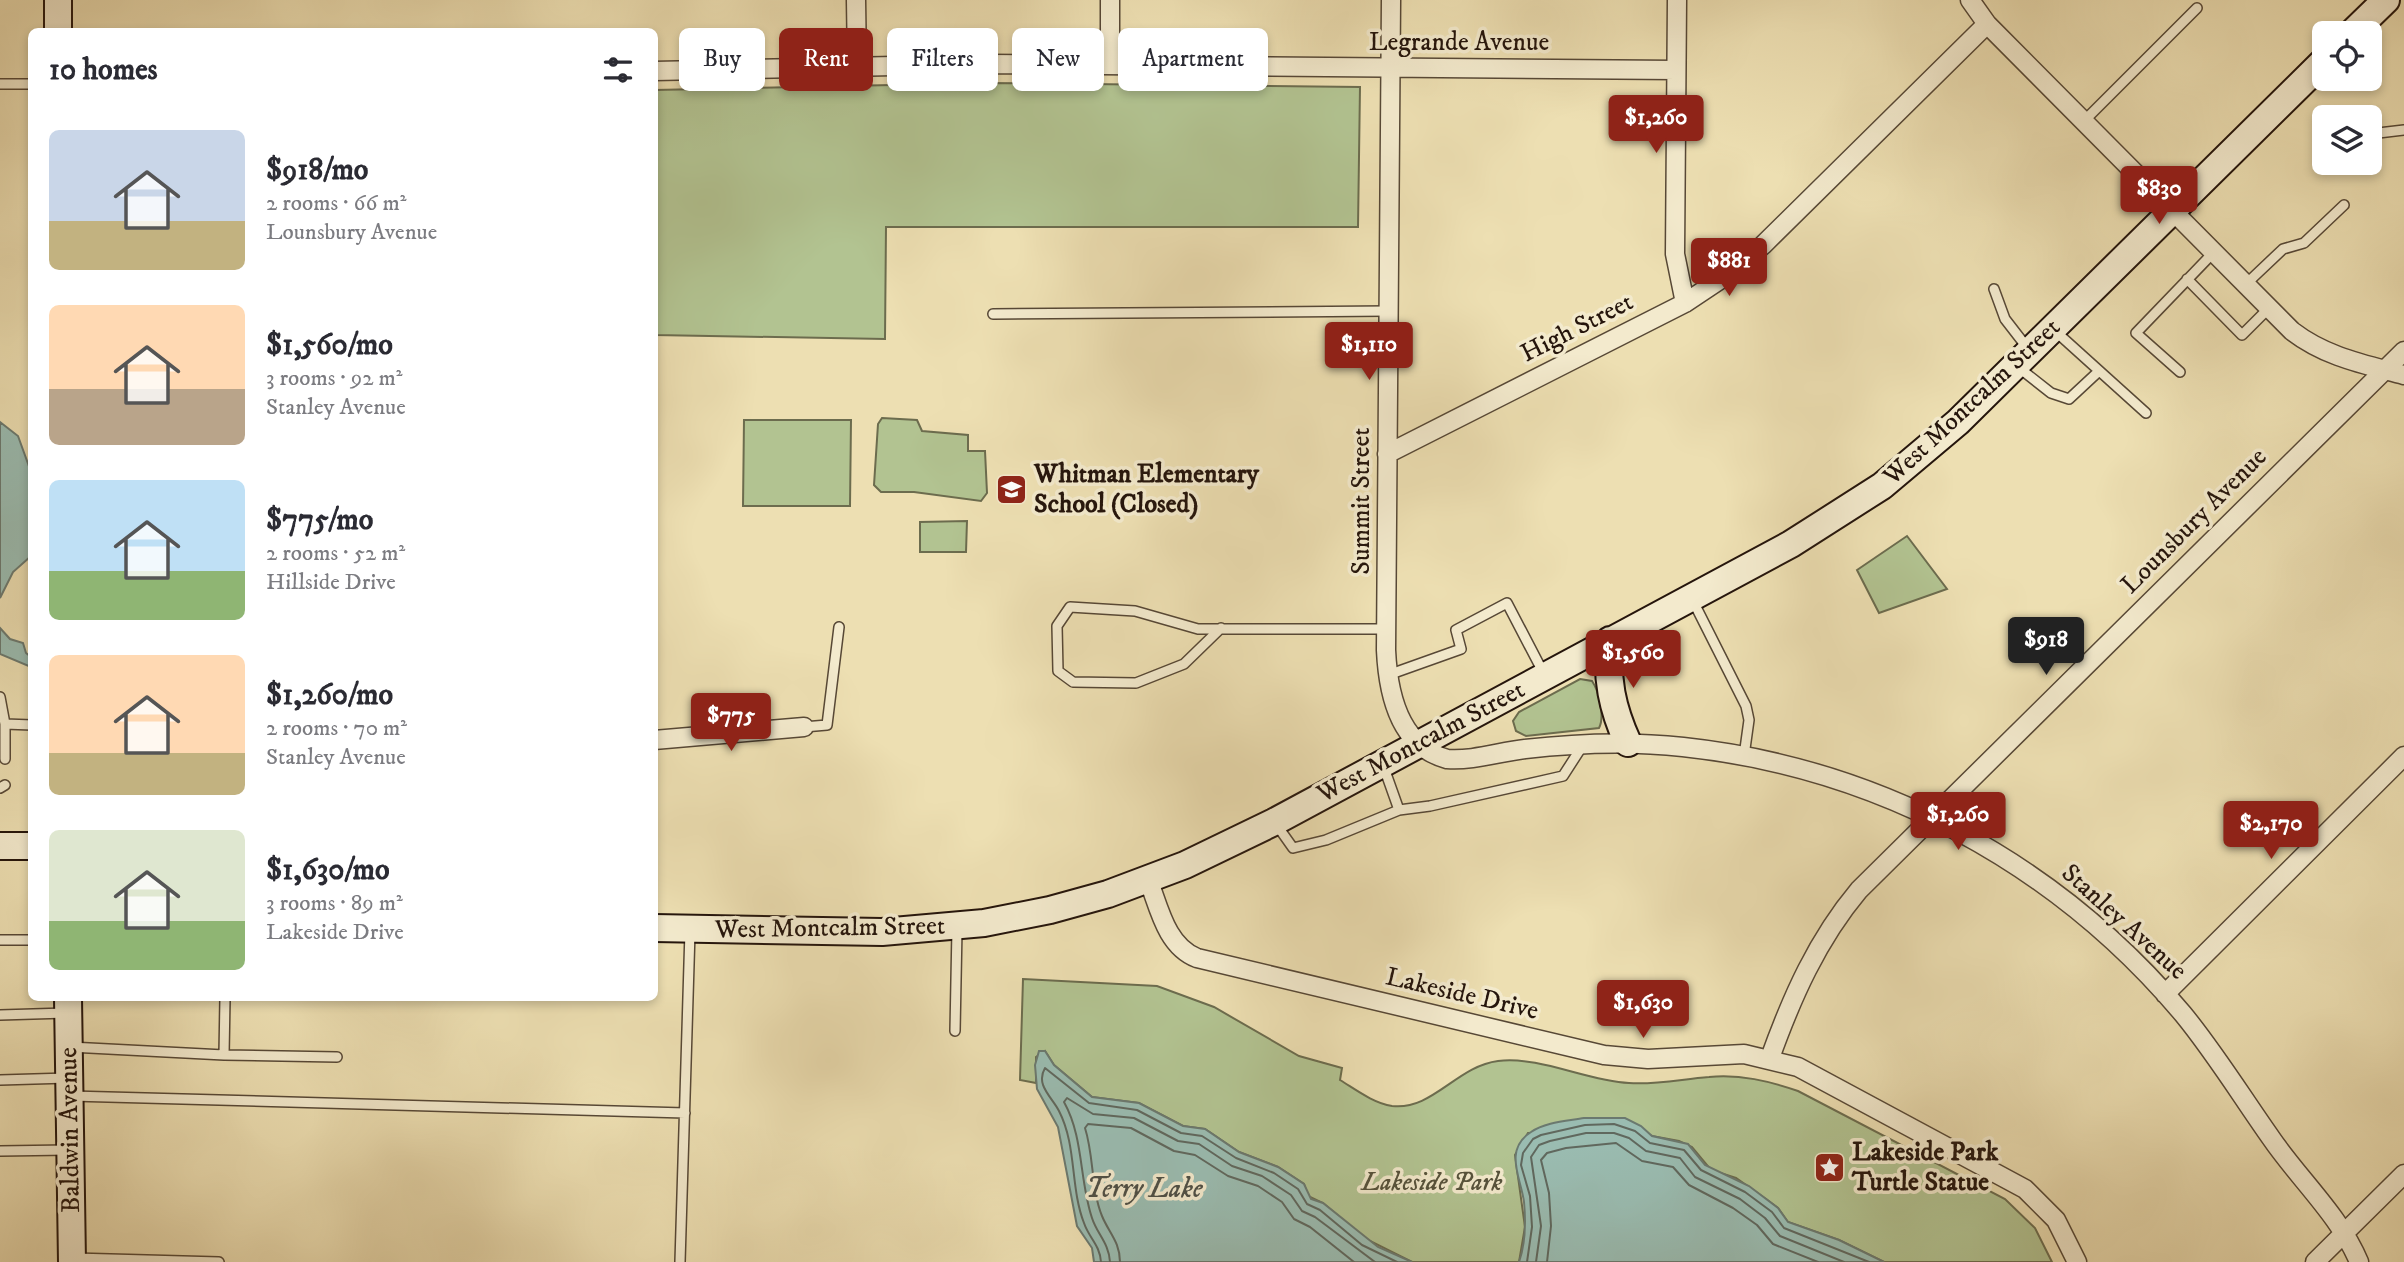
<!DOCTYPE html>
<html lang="en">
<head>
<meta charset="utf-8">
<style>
	:root { --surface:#fff; --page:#f7f7f7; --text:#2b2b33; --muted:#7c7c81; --accent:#8f2418 }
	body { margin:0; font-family:"IM FELL DW Pica",serif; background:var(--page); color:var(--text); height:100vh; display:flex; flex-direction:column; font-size:26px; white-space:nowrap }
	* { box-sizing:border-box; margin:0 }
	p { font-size:23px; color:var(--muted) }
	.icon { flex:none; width:38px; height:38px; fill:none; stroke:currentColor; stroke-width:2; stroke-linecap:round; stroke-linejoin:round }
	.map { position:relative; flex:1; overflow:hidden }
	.drawer { position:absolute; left:28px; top:28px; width:630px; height:973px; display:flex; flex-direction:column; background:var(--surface); border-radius:10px; box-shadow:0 4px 10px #0003 }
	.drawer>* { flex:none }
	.banner { position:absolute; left:679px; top:28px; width:665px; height:63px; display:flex; gap:14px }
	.buttons { position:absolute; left:2312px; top:21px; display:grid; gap:14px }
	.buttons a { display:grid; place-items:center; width:70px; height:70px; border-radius:10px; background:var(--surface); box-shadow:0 4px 10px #0003; font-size:35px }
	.price { position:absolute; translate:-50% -60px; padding:0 16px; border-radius:7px; background:var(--accent); color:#fff; font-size:23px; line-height:46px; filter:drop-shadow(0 2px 4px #0008) }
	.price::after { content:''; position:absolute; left:50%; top:42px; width:21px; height:16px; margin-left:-10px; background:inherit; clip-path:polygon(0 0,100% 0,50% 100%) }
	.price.active { background:#222; color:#fff }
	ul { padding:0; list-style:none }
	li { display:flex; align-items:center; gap:21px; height:175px; padding:0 21px }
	li span { display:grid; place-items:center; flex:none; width:196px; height:140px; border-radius:10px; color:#555 }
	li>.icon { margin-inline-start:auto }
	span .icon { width:84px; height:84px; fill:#fffc; stroke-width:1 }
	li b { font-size:30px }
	h2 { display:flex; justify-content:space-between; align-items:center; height:84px; padding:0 21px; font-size:30px }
	.tag { padding:0 24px; border-radius:10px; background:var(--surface); box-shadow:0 4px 10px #0003; font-size:24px; line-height:63px }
	.tag.active { background:var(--accent); color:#fff }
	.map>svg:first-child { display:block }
	.green { fill:#b2c391; stroke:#6c6c4e; stroke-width:2 }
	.water { fill:#9abcb1; stroke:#6b796f; stroke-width:2 }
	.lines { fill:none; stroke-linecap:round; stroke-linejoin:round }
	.shore { stroke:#60685e; stroke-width:2 }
	.service-casing { stroke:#574836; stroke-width:12 }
	.minor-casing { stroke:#574836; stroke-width:21 }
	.secondary-casing { stroke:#25150c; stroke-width:30 }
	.service { stroke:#f3eacd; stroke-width:9 }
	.minor { stroke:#f3eacd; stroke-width:18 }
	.secondary { stroke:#f3eacd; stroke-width:26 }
	.labels { text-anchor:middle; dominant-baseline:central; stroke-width:7; stroke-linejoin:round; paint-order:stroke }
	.street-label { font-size:26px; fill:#25150c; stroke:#f3eacd }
	.poi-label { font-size:26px; font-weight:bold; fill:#25150c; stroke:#f3eacd; text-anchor:start }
	.park-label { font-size:26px; font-style:italic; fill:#56523b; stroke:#f3eacd }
	.water-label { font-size:28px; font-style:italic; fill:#4e4f46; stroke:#f3eacd }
</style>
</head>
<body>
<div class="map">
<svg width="2404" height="1262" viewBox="0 0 2404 1262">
	<rect width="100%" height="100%" fill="#eddfb2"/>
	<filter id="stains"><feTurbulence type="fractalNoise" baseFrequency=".00286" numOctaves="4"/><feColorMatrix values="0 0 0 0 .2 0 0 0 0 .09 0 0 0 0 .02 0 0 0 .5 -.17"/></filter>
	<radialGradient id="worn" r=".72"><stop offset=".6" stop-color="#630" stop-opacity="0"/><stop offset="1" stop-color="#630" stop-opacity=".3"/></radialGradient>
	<path class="green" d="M987 83 1360 87 1358 227H886L885 339 655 335V90Z
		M882 418 917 420 922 431 968 435V451H985L987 493 981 501 914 492H881L874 485 878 424Z
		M744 420H851L850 506H743Z
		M967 521 966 552H920V522Z
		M1907 536 1947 589 1879 613 1857 570Z
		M1580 679 1592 681C1599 691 1605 717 1599 728L1526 736 1516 731 1513 721 1519 712Z
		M1023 979 1157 986 1214 1007 1299 1056 1342 1068 1340 1080C1355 1089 1373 1103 1392 1106 1432 1111 1457 1066 1498 1061 1541 1056 1586 1081 1629 1083 1656 1085 1682 1079 1709 1077 1740 1074 1769 1081 1798 1091L2005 1199 2035 1228 2052 1262H1884L1839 1240 1788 1222 1778 1208 1766 1199 1736 1178 1711 1170 1692 1147 1679 1141 1652 1136 1644 1132 1528 1133 1515 1155 1525 1227 1519 1262H1412L1366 1239 1323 1203 1308 1196 1304 1184 1278 1167 1239 1152 1205 1129 1183 1126 1139 1103 1092 1097 1054 1065 1045 1051 1036 1057V1083L1020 1080Z"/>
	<path class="water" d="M0 422 18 436 31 472V556L13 572 0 598Z
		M0 628 10 639 23 643 26 653 31 657V667L0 654Z
		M1039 1051H1045L1054 1065 1092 1097 1139 1103 1183 1126 1205 1129 1239 1152 1278 1167 1304 1184 1311 1199 1323 1203 1378 1247 1412 1262H1094L1092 1248 1077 1226 1058 1127 1037 1089 1035 1065Z
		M1584 1118H1625L1641 1126 1652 1136 1688 1144 1705 1165 1749 1186 1778 1208 1788 1222 1839 1240 1884 1262H1519C1526 1242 1526 1223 1524 1202 1521 1178 1503 1150 1531 1132 1545 1122 1567 1121 1584 1118Z"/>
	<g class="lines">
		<path class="shore" d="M1101 1262C1100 1245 1089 1238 1084 1223 1070 1187 1077 1146 1059 1111 1052 1097 1035 1085 1045 1068L1089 1103 1137 1110 1181 1133 1202 1136 1236 1158 1274 1173 1298 1189 1307 1204 1320 1210 1362 1245 1397 1262
			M1110 1262C1109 1243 1097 1234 1092 1218 1079 1179 1084 1138 1064 1102L1067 1098 1093 1114 1134 1118 1178 1141 1199 1144 1232 1166 1262 1176 1291 1195 1302 1211 1315 1217 1375 1262
			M1120 1262C1120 1242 1109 1233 1102 1216 1091 1189 1094 1156 1085 1128L1088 1124 1131 1128 1174 1151 1195 1155 1228 1176 1258 1186 1282 1202 1294 1219 1310 1227 1354 1262
			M1527 1262 1532 1227 1530 1196 1521 1165 1523 1153 1533 1139 1541 1135 1585 1125 1614 1124 1635 1131 1650 1143 1684 1150 1701 1170 1745 1192 1772 1212 1784 1228 1869 1262
			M1536 1262 1541 1226 1531 1157 1539 1145 1550 1141 1586 1133H1614L1629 1138 1646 1151 1680 1158 1695 1177 1740 1199 1765 1218 1780 1236 1844 1262
			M1547 1262 1551 1226 1549 1193 1541 1160 1547 1153 1566 1148 1616 1143 1642 1161 1673 1167 1689 1185 1733 1208 1757 1225 1773 1244 1818 1262"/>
		<defs>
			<path id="service" d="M0 84H32
				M2083 122 2197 8
				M2370 134 2404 130
				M2187 279 2242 335 2268 309
				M2245 285 2283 249 2304 243 2344 205
				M1994 289 2005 319 2029 350
				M993 314 1389 311
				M2054 330 2146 413
				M2018 367 2051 393 2069 399 2098 372
				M2180 372 2136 333 2213 253
				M1692 599 1746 706 1749 720 1744 756
				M1221 628 1184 664 1136 683 1073 682 1058 671 1057 626 1070 607 1135 611 1198 629H1386
				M1388 675 1461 649 1456 630 1507 603 1543 672
				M0 697 5 724V759
				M5 724 32 725
				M804 727 827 725 839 627
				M1383 765 1399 810
				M0 788 5 785
				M1276 824 1293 848 1326 840 1399 810 1430 806 1563 776 1583 745
				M0 940H32
				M0 1015 66 1013
				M955 1031 957 929
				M70 1047 224 1055 225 998
				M224 1055 337 1057
				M0 1080 68 1078
				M71 1096 685 1113
				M0 1151 68 1150
				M74 1258 219 1262
				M680 1262 690 931"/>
			<path id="minor" d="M856 0 857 66
				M1391 0 1386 650C1388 694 1399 746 1447 759 1473 761 1499 752 1525 749 1577 743 1630 741 1683 747 1879 768 2056 863 2183 1014 2215 1053 2242 1097 2271 1138 2299 1179 2340 1216 2359 1262
				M1677 0 1675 254 1685 303
				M1970 0 1987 24 2292 331C2326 357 2363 364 2404 375
				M1110 65V0
				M654 71 990 64 1676 70
				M1387 454 1685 303 1727 275 1763 245 1987 24
				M654 740 804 727
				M1148 879C1159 907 1166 946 1197 958L1604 1055 1648 1059 1744 1054 1798 1067 2025 1189 2056 1220 2077 1262
				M2165 994 2404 756
				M1770 1058C1792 997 1817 940 1859 890L2404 351
				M2315 1262 2404 1174"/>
			<path id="secondary" d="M58 0V32
				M2352 33 2386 0
				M1610 640C1606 679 1612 708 1628 743
				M0 846H32
				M654 928 882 932 984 923 1050 910 1108 894 1185 865 1274 822 1791 544 1882 486 1958 422 2324 61
				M68 998 72 1262"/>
		</defs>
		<use href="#service" class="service-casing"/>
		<use href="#minor" class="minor-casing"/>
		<use href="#secondary" class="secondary-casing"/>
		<use href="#service" class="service"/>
		<use href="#minor" class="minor"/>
		<use href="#secondary" class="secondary"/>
	</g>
	<defs>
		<symbol id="school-square" viewBox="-11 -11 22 22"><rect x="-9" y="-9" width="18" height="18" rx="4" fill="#8f2418" stroke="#f3eacd"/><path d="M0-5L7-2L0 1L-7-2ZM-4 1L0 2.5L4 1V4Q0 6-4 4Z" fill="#fff"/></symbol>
		<symbol id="sight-square" viewBox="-11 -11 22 22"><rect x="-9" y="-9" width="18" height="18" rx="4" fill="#8f2418" stroke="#f3eacd"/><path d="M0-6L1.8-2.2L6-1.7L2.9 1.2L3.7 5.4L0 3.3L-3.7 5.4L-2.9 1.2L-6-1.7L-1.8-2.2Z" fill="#fff"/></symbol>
	</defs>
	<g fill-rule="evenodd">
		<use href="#school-square" x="994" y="472" width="35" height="35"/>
		<use href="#sight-square" x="1812" y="1150" width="35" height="35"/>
	</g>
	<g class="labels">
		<g class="street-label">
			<text x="1459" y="42">Legrande Avenue</text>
			<text transform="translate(1577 328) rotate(-27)">High Street</text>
			<text transform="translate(1972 402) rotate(-43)">West Montcalm Street</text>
			<text transform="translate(1361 501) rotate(-90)">Summit Street</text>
			<text transform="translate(2194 521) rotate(-45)">Lounsbury Avenue</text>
			<text transform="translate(1421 742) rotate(-28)">West Montcalm Street</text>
			<text transform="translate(2124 922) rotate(42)">Stanley Avenue</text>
			<text transform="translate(830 928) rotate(-1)">West Montcalm Street</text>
			<text transform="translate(1462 994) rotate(13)">Lakeside Drive</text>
			<text transform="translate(70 1130) rotate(-91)">Baldwin Avenue</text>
		</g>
		<g class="poi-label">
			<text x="1034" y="474">Whitman Elementary<tspan x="1034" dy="30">School (Closed)</tspan></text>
			<text x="1852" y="1152">Lakeside Park<tspan x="1852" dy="30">Turtle Statue</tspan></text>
		</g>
		<g class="park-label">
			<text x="1432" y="1182">Lakeside Park</text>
		</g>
		<g class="water-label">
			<text x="1144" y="1188">Terry Lake</text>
		</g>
	</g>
	<rect width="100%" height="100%" filter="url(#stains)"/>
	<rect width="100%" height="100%" fill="url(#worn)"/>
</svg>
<div class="buttons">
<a><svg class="icon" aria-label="locate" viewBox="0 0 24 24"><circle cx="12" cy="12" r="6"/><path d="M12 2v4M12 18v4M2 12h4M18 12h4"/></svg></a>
<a><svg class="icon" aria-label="layers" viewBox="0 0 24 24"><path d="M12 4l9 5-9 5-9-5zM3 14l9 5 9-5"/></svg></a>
</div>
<b class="price" style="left:1656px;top:155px">$1,260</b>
<b class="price" style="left:2159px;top:226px">$830</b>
<b class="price" style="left:1729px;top:298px">$881</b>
<b class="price" style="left:1369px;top:382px">$1,110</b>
<b class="price active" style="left:2046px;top:677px">$918</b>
<b class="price" style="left:1633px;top:690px">$1,560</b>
<b class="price" style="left:731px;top:753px">$775</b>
<b class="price" style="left:1958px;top:852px">$1,260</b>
<b class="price" style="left:2271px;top:861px">$2,170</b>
<b class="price" style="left:1643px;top:1040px">$1,630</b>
<div class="banner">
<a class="tag">Buy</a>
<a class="tag active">Rent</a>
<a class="tag">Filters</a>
<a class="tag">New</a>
<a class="tag">Apartment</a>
</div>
<section class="drawer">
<h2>10 homes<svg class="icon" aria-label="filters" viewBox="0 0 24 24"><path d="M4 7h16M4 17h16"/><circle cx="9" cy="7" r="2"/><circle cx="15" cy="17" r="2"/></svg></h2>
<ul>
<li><span style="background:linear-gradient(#c9d6e8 65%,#c2b280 0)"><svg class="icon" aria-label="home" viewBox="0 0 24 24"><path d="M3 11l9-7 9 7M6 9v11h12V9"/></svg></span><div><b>$918/mo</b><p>2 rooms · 66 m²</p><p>Lounsbury Avenue</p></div></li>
<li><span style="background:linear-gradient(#ffd9b3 60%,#b9a48a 0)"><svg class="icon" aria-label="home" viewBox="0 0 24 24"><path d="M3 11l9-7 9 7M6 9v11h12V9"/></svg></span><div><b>$1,560/mo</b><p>3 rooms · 92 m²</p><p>Stanley Avenue</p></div></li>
<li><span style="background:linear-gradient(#bfe0f5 65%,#8fb573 0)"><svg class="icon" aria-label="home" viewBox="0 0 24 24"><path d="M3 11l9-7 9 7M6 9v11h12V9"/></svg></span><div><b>$775/mo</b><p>2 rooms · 52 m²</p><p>Hillside Drive</p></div></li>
<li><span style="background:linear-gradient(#ffd9b3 70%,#c2b280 0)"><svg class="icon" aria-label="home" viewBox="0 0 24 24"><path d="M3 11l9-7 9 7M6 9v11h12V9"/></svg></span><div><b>$1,260/mo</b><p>2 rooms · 70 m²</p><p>Stanley Avenue</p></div></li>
<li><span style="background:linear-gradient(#dfe7d0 65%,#8fb573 0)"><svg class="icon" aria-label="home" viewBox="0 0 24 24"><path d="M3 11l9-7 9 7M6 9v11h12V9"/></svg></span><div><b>$1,630/mo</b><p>3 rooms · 89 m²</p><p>Lakeside Drive</p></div></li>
</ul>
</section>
</div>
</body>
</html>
